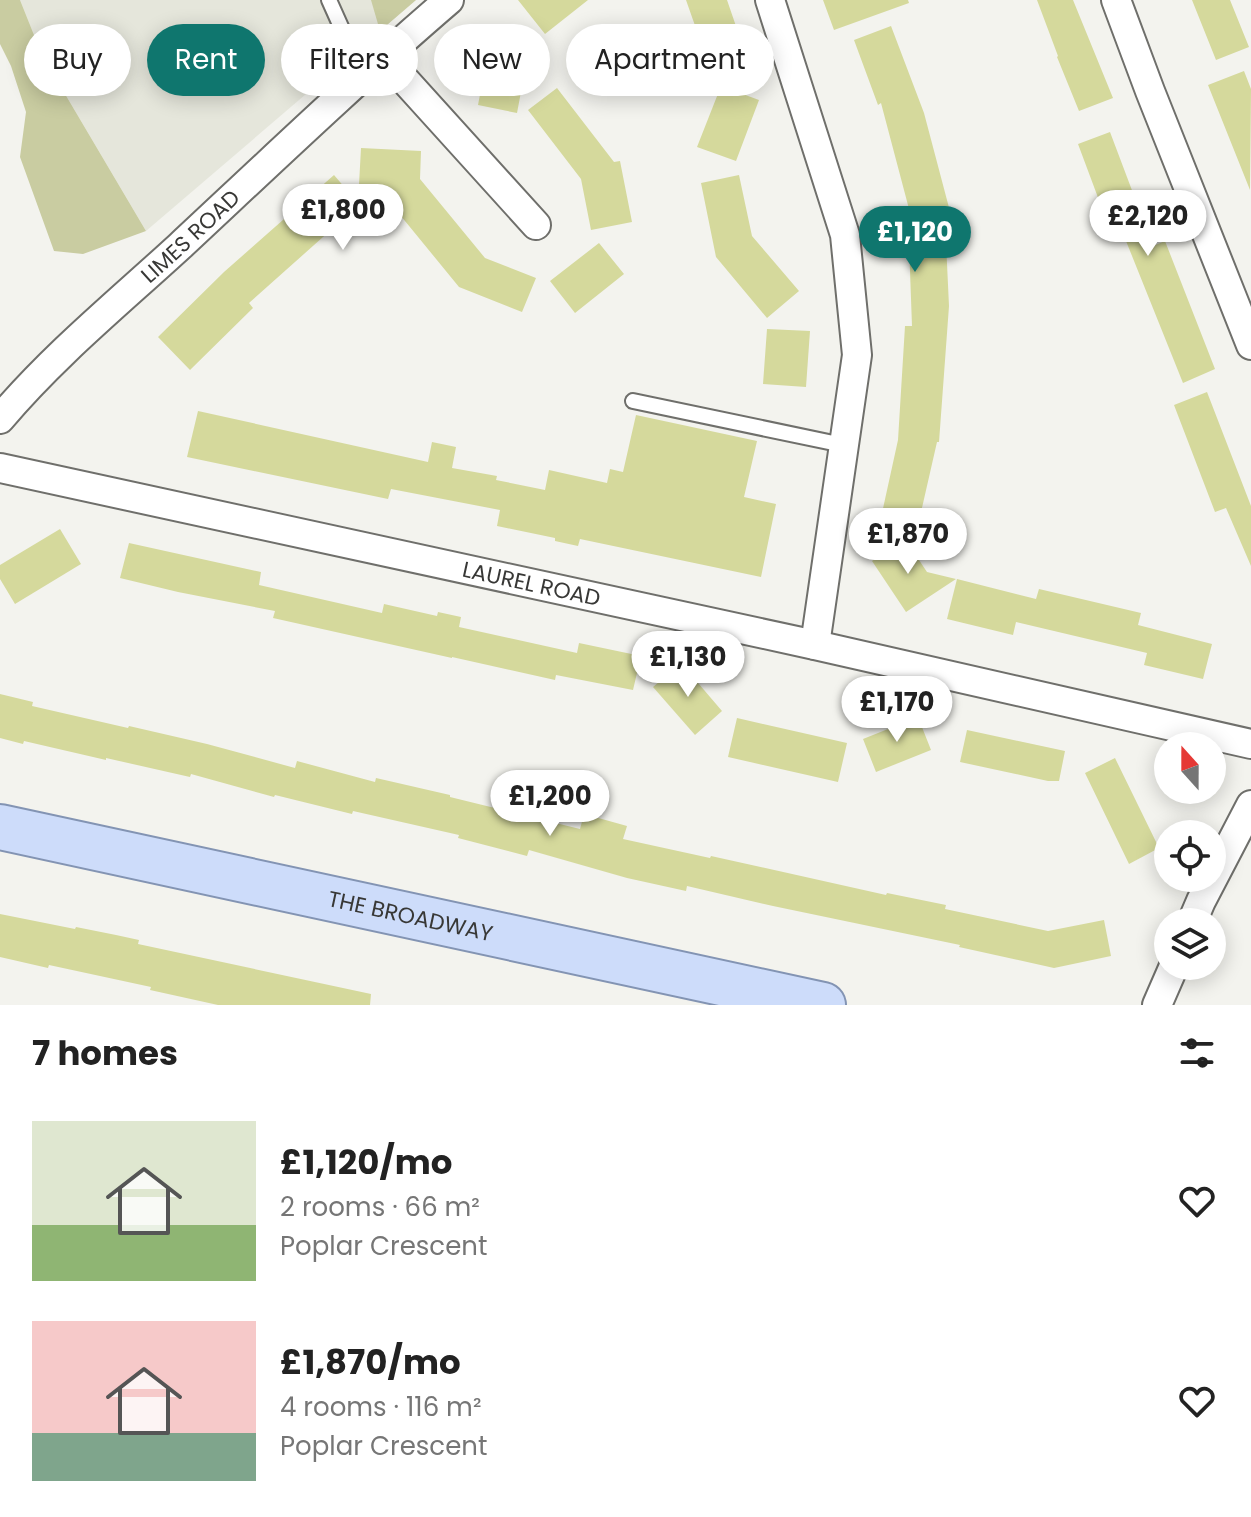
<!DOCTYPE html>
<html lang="en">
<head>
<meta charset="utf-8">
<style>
	:root { --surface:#fff; --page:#f2f2f2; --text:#222; --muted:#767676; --accent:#0f766e }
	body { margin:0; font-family:Poppins,sans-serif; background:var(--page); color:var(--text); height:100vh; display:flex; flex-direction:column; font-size:30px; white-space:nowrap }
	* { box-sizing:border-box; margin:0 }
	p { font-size:26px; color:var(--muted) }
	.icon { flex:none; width:44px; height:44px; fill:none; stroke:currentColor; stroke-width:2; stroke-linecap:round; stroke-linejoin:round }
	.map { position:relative; height:1005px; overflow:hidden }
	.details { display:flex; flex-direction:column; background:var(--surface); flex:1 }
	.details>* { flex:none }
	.banner { position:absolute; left:24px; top:24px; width:800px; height:72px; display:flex; gap:16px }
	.needle { width:52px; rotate:339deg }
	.fabs { position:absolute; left:1154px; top:732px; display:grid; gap:16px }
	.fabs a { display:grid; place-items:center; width:72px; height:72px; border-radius:50%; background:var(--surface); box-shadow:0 4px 20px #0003; font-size:40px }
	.price { position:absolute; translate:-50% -68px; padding:0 18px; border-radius:28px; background:#fff; color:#222; font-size:26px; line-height:52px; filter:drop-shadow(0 2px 4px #0008) }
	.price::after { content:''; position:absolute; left:50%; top:48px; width:24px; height:18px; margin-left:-12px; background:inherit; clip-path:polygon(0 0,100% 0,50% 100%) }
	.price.selected { background:var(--accent); color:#fff }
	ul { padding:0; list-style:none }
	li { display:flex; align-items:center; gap:24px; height:200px; padding:0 32px }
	li span { display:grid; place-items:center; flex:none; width:224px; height:160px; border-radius:0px; color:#555 }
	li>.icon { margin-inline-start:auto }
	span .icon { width:96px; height:96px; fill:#fffc; stroke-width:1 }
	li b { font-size:34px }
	h2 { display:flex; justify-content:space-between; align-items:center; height:96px; padding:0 32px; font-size:34px }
	.pill { padding:0 28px; border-radius:36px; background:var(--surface); box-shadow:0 4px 20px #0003; font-size:28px; line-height:72px }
	.pill.selected { background:var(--accent); color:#fff }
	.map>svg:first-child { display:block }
	.built { fill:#e5e6db }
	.green { fill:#c9cca1 }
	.building { fill:#d5d99c }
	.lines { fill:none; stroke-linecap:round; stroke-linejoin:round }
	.lane-casing { stroke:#6f6f6b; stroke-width:18 }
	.street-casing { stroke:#6f6f6b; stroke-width:32 }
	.primary-casing { stroke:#8394b3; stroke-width:48 }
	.lane { stroke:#fff; stroke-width:14 }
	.street { stroke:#fff; stroke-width:28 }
	.primary { stroke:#cddcfa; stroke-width:44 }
	.labels { text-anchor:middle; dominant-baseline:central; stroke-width:6; stroke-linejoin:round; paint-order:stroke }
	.street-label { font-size:22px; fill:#383836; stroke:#fff }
</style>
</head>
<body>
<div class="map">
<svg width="1251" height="1005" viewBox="0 0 1251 1005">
	<rect width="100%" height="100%" fill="#f3f3ee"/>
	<path class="built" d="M20 0H416L146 231 42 55Z"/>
	<path class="green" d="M0 0H20L42 55 146 231 83 254 54 251 20 157 26 112 11 66 0 44Z
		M371 0H416L380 31Z"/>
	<path class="building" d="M518 0H588L545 34Z
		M686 0H727L748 61 712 74Z
		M823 0H908L909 3 834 30Z
		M1037 0H1073L1113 98 1079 111 1057 57 1058 56Z
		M1192 0H1230L1249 47 1216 60Z
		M891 26 924 113 952 219 945 221 949 306 939 442H937L919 521 882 513 898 440 905 326H912L909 243H918L881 103 878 105 854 40Z
		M492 32 531 39 517 113 478 105Z
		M1244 71 1251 89 1250 190 1208 85Z
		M721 86 759 100 736 161 697 147Z
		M557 88 614 162 620 161 632 222 591 230 581 179 528 110Z
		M1110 132 1153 246 1165 241 1215 369 1183 383 1122 231 1112 235 1078 144Z
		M361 148 421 151 420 179 485 258 536 278 522 312 459 287 378 188 249 303 253 308 190 370 158 337 224 272 334 175 358 203Z
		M739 175 752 236 799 291 767 318 716 257 701 183Z
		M599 243 624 274 575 313 550 281Z
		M767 329 810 331 806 387 763 384Z
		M1207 392 1251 506V566L1226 508 1215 512 1174 405Z
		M198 411 428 462 432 442 456 447 452 468 497 476 496 480 545 490 549 470 607 483 610 469 623 472 636 415 757 441 744 497 776 504 761 577 580 539 578 546 555 541V538L497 526 500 510 391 489 388 499 187 457Z
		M60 529 81 564 15 604 0 579V565Z
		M905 539 927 572 956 579 906 612 872 561Z
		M129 543 261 572 259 585 382 613 384 604 437 616 438 612 461 617 459 627 577 653 579 643 641 656 633 690 556 675 555 680 452 657V658L273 618 275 611 178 592 120 578Z
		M957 579 1036 599 1039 589 1141 613 1138 625 1212 644 1203 679 1144 665 1147 653 1016 622 1013 635 947 619Z
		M681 663 722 711 695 735 653 687Z
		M0 694 33 702 32 706 128 728 129 726 207 744 295 768 297 761 375 782 376 778 450 795V797L580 829 584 814 627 826 623 839 710 858 711 856 886 895 887 893 946 905 945 909 1048 931 1104 920 1111 956 1054 968 959 947 960 945 773 906 687 886 686 891 627 878 529 850 527 856 458 838 459 835 353 811 352 814 275 795 274 797 191 774 190 777 106 758V760L24 741 23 744 0 738Z
		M918 717 931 750 876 772 863 739Z
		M737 718 847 743 838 782 728 757Z
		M967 730 1065 751 1059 781H1048L960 762Z
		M1115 758 1159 848 1129 864 1085 773Z
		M0 914 75 929 76 927 116 935 139 940 138 944 371 994 370 1005H218L150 990 151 987 49 965 48 968 0 957Z"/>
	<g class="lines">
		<defs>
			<path id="lane" d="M329 0 363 76
				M633 401 843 445"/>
			<g id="street">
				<path d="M770 0 845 235 857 355 815 645"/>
				<path d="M1116 0 1150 91 1251 345"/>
				<path d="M383 56 536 225"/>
				<path id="s1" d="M0 419C53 356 119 302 180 246 269 163 357 79 449 0"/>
				<path id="s2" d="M0 468 815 645 1251 744"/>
				<path d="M1192 922 1201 901 1251 805"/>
				<path d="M1157 1005 1174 966"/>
			</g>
			<g id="primary">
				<path id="s3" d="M0 827 823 1005"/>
			</g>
		</defs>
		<use href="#lane" class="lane-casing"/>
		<use href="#street" class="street-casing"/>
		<use href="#primary" class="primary-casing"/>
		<use href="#lane" class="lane"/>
		<use href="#street" class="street"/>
		<use href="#primary" class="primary"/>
	</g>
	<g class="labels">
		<g class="street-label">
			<text stroke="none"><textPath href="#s1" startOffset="264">LIMES ROAD</textPath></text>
			<text stroke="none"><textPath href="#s2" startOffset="544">LAUREL ROAD</textPath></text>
			<text stroke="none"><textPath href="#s3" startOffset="420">THE BROADWAY</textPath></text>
		</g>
	</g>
</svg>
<div class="fabs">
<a><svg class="needle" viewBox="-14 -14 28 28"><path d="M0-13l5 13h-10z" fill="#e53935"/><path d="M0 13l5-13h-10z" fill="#767676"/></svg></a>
<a><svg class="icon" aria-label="locate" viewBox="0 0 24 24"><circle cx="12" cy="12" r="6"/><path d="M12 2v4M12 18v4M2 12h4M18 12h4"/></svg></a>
<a><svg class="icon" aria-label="layers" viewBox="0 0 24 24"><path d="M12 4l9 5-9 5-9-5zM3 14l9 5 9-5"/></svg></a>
</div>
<b class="price" style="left:343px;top:252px">£1,800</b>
<b class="price" style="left:1148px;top:258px">£2,120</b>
<b class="price selected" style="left:915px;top:274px">£1,120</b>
<b class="price" style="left:908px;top:576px">£1,870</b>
<b class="price" style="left:688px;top:699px">£1,130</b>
<b class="price" style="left:897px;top:744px">£1,170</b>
<b class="price" style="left:550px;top:838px">£1,200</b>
<div class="banner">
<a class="pill">Buy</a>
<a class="pill selected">Rent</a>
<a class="pill">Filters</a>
<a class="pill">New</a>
<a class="pill">Apartment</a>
</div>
</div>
<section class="details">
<h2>7 homes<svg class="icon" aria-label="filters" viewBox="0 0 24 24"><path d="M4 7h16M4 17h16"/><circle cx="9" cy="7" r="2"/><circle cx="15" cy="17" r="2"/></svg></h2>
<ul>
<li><span style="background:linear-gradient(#dfe7d0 65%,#8fb573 0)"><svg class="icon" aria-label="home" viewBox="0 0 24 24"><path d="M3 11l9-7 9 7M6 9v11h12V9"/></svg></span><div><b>£1,120/mo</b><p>2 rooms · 66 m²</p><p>Poplar Crescent</p></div><svg class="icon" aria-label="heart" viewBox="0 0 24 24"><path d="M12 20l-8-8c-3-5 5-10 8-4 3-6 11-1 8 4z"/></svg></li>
<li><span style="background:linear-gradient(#f6c9c9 70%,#7fa58c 0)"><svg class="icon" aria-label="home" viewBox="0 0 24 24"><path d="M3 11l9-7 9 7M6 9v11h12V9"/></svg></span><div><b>£1,870/mo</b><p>4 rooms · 116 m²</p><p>Poplar Crescent</p></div><svg class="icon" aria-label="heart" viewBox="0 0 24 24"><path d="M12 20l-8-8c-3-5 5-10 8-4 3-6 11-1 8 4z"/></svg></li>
</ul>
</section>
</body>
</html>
